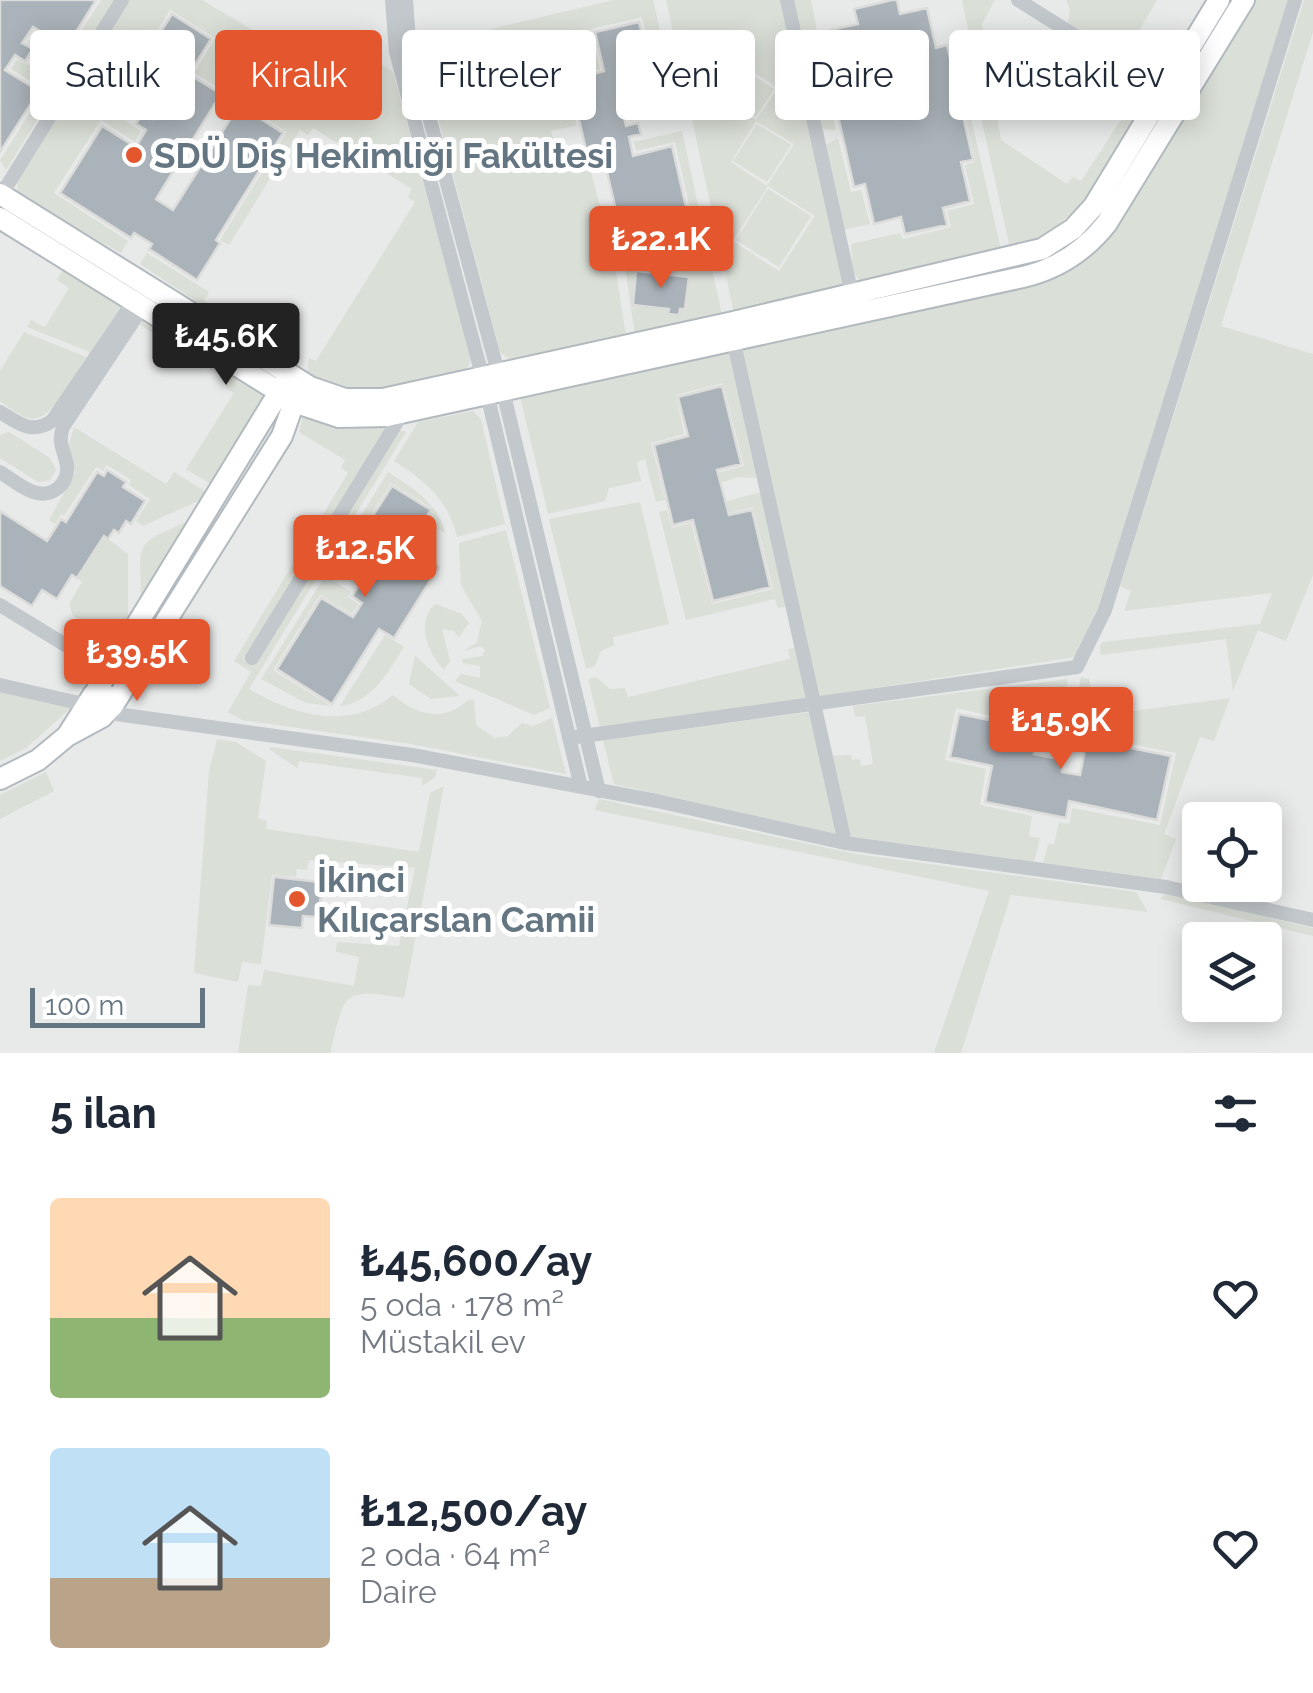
<!DOCTYPE html>
<html lang="tr">
<head>
<meta charset="utf-8">
<style>
	:root { --surface:#fff; --page:#f6f6f7; --text:#1f2937; --muted:#747a83; --accent:#e4572e }
	body { margin:0; font-family:Raleway,sans-serif; background:var(--page); color:var(--text); height:100vh; display:flex; flex-direction:column; font-size:38px; white-space:nowrap }
	* { box-sizing:border-box; margin:0 }
	p { font-size:32px; color:var(--muted) }
	.icon { flex:none; width:55px; height:55px; fill:none; stroke:currentColor; stroke-width:2; stroke-linecap:round; stroke-linejoin:round }
	.map { position:relative; height:1053px; overflow:hidden }
	.details { display:flex; flex-direction:column; background:var(--surface); flex:1 }
	.details>* { flex:none }
	.banner { position:absolute; left:30px; top:30px; width:1255px; height:90px; display:flex; gap:20px }
	.fabs { position:absolute; left:1182px; top:802px; display:grid; gap:20px }
	.fabs a { display:grid; place-items:center; width:100px; height:100px; border-radius:10px; background:var(--surface); box-shadow:0 5px 25px #0003; font-size:50px }
	.scale { position:absolute; left:30px; bottom:25px; width:175px; box-sizing:border-box; padding-left:10px; border:5px solid #657683; border-top:0; font-size:28px; line-height:35px; white-space:nowrap; color:#657683; -webkit-text-stroke:8px #fff; paint-order:stroke }
	.price { position:absolute; translate:-50% -85px; padding:0 22px; border-radius:10px; background:var(--accent); color:#fff; font-size:32px; line-height:65px; filter:drop-shadow(0 2px 5px #0008) }
	.price::after { content:''; position:absolute; left:50%; top:60px; width:30px; height:22px; margin-left:-15px; background:inherit; clip-path:polygon(0 0,100% 0,50% 100%) }
	.price.on { background:#222; color:#fff }
	ul { padding:0; list-style:none }
	li { display:flex; align-items:center; gap:30px; height:250px; padding:0 50px }
	li span { display:grid; place-items:center; flex:none; width:280px; height:200px; border-radius:10px; color:#555 }
	li>.icon { margin-inline-start:auto }
	span .icon { width:120px; height:120px; fill:#fffc; stroke-width:1 }
	li b { font-size:42px }
	h2 { display:flex; justify-content:space-between; align-items:center; height:120px; padding:0 50px; font-size:42px }
	.chip { padding:0 35px; border-radius:10px; background:var(--surface); box-shadow:0 5px 25px #0003; font-size:35px; line-height:90px }
	.chip.on { background:var(--accent); color:#fff }
	.map>svg:first-child { display:block }
	.built { fill:#e8e9e9; fill-rule:evenodd }
	.green { fill:#dadfd7; fill-rule:evenodd }
	.building { fill:#aab3b9; stroke:#dcdcda; stroke-width:2.5 }
	.lines { fill:none; stroke-linecap:round; stroke-linejoin:round }
	.secondary-casing { stroke:#b3babf; stroke-width:24 }
	.street { stroke:#c3c8cc; stroke-width:14 }
	.secondary { stroke:#fff; stroke-width:20 }
	.poi-dot { fill:#e4572e; stroke:#fff; stroke-width:4 }
	.labels { text-anchor:middle; dominant-baseline:central; stroke-width:10; stroke-linejoin:round; paint-order:stroke }
	.poi-label { font-size:35px; font-weight:bold; fill:#657683; stroke:#fff; text-anchor:start }
</style>
</head>
<body>
<div class="map">
<svg width="1313" height="1053" viewBox="0 0 1313 1053">
	<rect width="100%" height="100%" fill="#fafaf8"/>
	<path class="built" d="M0 0H1313V1053H0ZM1200 820H1265V885H1200ZM1200 940H1265V1005H1200Z"/>
	<path class="green" d="M101 0H115L80 54 49 60 28 42 34 33 68 52Z
		M129 0H202L264 37 229 94 194 73 215 38 170 10 125 83 158 104 152 114 85 72Z
		M614 0H653L678 109 630 121 627 111 663 102 642 17 591 29 600 69 565 77 577 125 550 131 569 170 590 168 615 265 626 336 512 361 500 352 420 50 431 43Z
		M666 0H780L844 287 734 313ZM721 51 778 88 756 120 700 84ZM756 121 794 144 767 186 731 162ZM768 186 815 216 779 271 733 241Z
		M793 0H811L836 130 823 129Z
		M962 0H995L982 24 1001 140 1067 184 1073 177 1081 181 1134 100 1128 95 1133 86 1150 97C1111 159 1086 227 1010 248L963 36 969 34Z
		M1066 0H1157L1140 29 1143 35 1131 55 1153 70 1156 66 1165 72 1162 78 1151 76 1068 23 1070 10Z
		M1252 0H1288L1099 605 1075 657 817 697 740 345 1064 268Z
		M1304 0H1313V32L1221 326 1313 354V575L1286 641 1258 630 1233 691 1226 639 1101 655 1100 646 1103 642 1260 624 1272 593 1124 611 1131 591 1120 586Z
		M273 42 341 83 345 78 355 84 361 75 351 68 362 51 393 72 471 359 466 372C403 386 369 403 307 375L309 358 316 361 415 202 408 197 412 189 313 128 308 135 300 130 229 245 220 240 287 132 237 100Z
		M954 43 1001 250 861 283 853 271 851 244 900 233 903 239 951 227 947 211 974 204 965 165 975 162 950 44Z
		M721 55 774 89 756 117 703 82Z
		M17 60 43 71 51 98 6 170 0 160 42 93 41 88 11 69Z
		M75 88 141 131 135 142 101 120 54 193 128 241 121 253 18 196 17 182Z
		M757 124 791 145 767 182 733 161Z
		M682 131 722 315 635 335 623 253 696 236 675 142 636 151 634 142ZM636 272 688 277 685 309H680L678 315 668 314 669 309 633 305Z
		M838 138 851 192 861 190 870 224 844 230 826 145Z
		M768 189 811 216 779 267 736 240Z
		M147 253 209 292 204 301 293 357 289 363 140 264Z
		M64 268 122 305 90 352 27 327 31 320 45 327 69 288 57 280Z
		M144 318 266 394 211 484 186 469 234 393 225 387 228 380 140 325Z
		M24 332 86 357C75 373 50 426 28 418 18 415 8 407 0 401V371Z
		M729 348 757 478 738 477 712 486 709 475 744 466 723 383 676 395 684 434 651 443 665 500 656 502 645 459 637 462 641 481 609 488 605 501 548 514 520 396Z
		M473 411 481 419 505 524 457 537C449 500 424 480 394 461L418 422Z
		M303 415 340 427 387 424 306 557 300 553 348 473 341 468 345 460 299 432Z
		M74 427 166 484 174 472 206 492 202 499 143 526 136 521 150 499 129 485 131 480 107 465 103 471 96 467 64 516 61 514 55 524 49 520 75 473 69 444Z
		M399 430 406 432 325 564 318 561Z
		M9 432 50 458 56 470 50 480 38 482 0 458V435Z
		M388 472C414 489 437 502 446 534L426 522 432 508 391 483 344 557 375 577 369 587 359 582 356 585 329 568Z
		M762 492 788 606 778 608 775 599 686 620 659 512 667 510 672 528 691 523 712 604 773 589 753 507 718 516 716 504Z
		M640 502 669 624 613 637 614 645 601 651 595 666 586 669 549 519Z
		M189 521 141 598C140 539 134 545 189 521Z
		M506 530 550 708 534 715 455 681 461 674 480 678V666L463 663 462 659 482 656 485 650 480 646 462 652 477 642 482 621 461 585 459 543Z
		M104 536 128 554V619L114 641 73 616 69 604 82 582 77 578Z
		M293 564 299 568 244 659 253 665 312 570 319 574 249 689C293 715 350 732 393 695 417 715 443 724 469 699L474 701 476 725 495 738 508 736 522 723 533 726 552 718 566 774 411 744 242 720 228 712 251 672 234 661Z
		M325 576 351 592 348 597 358 604 352 614 320 595 273 670 331 706 306 703 261 679Z
		M435 604 462 614 469 623 459 637 454 631 442 629 450 661 444 670C427 653 416 622 435 604Z
		M385 635 404 647C388 672 372 703 340 706Z
		M798 647 808 696 805 700 600 728 588 679 596 677 610 689 625 688 628 697 790 659 788 649Z
		M415 656 459 695 458 696 431 699 409 684Z
		M1081 677 1089 679 1096 716 1230 698 1214 741 1200 737 1164 834 1176 839 1161 879 1043 863 1048 844H1054L1059 822 1069 824 1072 808 1160 825 1176 753 1080 734 1073 724Z
		M1068 679 1060 722 1051 729 956 708 945 760 986 769 980 805 1032 816 1029 836 1040 838 1034 862 848 836 831 756 851 755 852 760 860 759 861 766 873 764 865 716 855 717 853 706Z
		M0 691 72 707 26 748 0 761Z
		M811 712 839 835 614 784 603 740Z
		M217 739 236 742 266 761 258 818 267 821 266 829 419 852 430 793 444 786 404 998C339 987 345 995 330 1053H238L248 985 261 986 264 970 354 986 359 957 336 952 337 942 399 946 415 868 309 860 307 870 297 869 296 877 272 875 261 964 242 962 238 982 194 973 209 771Z
		M271 747 437 770 435 777 422 786V778L299 761 297 768 269 749Z
		M46 772 54 791 0 819V795Z
		M599 799 856 854 1136 892 1148 912 1011 895 961 1053H934L989 891 595 810Z
		M1164 893 1313 928V936L1161 899Z"/>
	<path class="building" d="M0 0H96L66 48 33 27 22 43 33 49 25 61 15 55 5 70 39 91 0 152Z
		M892 0H897L900 14 927 8 936 48 947 45 973 160 961 162 970 201 943 208 947 225 905 234 901 217 874 224 865 184 854 187 828 72 839 70 830 30 858 24 854 9Z
		M172 14 211 39 189 74 221 94 156 199 173 210 239 105 283 133 216 240 220 243 197 280 149 249 152 244 134 233 131 238 60 193 102 126 136 147 146 130 136 124 143 112 153 119 163 103 129 82Z
		M639 22 658 100 622 108 626 126 638 123 641 134 629 137 633 156 672 146 692 233 625 249 604 159 589 163 570 80 604 71 595 32Z
		M636 271 689 277 685 309H680L679 315 668 314 669 309 633 305Z
		M722 386 741 464 717 470 729 515 752 510 770 587 713 601 693 520 673 525 654 445 688 436 678 397Z
		M107 470 126 482 123 487 145 501 131 524 126 521 119 533 114 530 108 539 104 536 77 578 72 575 57 599 42 590 32 606 0 586V511L47 541 61 519 66 522 97 472 104 476Z
		M392 486 431 510 407 547 439 567 394 638 379 629 332 704 277 669 321 598 353 617 362 603 352 596 369 570 347 556Z
		M959 714 1039 730 1034 754 1064 760 1062 772 1080 775 1087 739 1171 756 1157 820 1069 801 1066 818 985 802 992 766 950 757Z
		M274 877 320 882 319 891H322L317 917 303 916 302 928 269 925Z"/>
	<g class="lines">
		<defs>
			<path id="secondary" d="M0 194 310 387 345 399H383L729 323 1042 249 1073 229 1094 206 1219 0
				M0 218 297 403 339 417 387 416 1023 277C1057 269 1085 251 1107 223L1244 0
				M93 696 286 381
				M88 705 94 715 102 717 112 706 108 696 93 695 67 736 102 717
				M112 707 282 436 298 391
				M0 779 38 760 67 736"/>
		</defs>
		<use href="#secondary" class="secondary-casing"/>
		<path class="street" d="M392 0 396 52 487 394 581 787
			M406 0 409 42 503 391 599 791
			M787 0 852 295
			M1018 0 1170 95
			M0 197 122 0
			M732 334 845 843
			M0 412C18 423 32 435 52 421L137 296
			M0 472C16 482 39 504 58 488 64 483 68 475 67 466 65 451 57 444 63 427L154 290
			M0 605 108 671
			M252 658 403 412
			M0 685 88 705
			M109 713 412 755 657 801 845 843 1166 887 1313 920
			M569 738 1077 667 1105 610 1295 0"/>
		<use href="#secondary" class="secondary"/>
	</g>
	<g class="poi-dot">
		<circle cx="134" cy="155" r="10"/>
		<circle cx="297" cy="899" r="10"/>
	</g>
	<g class="labels">
		<g class="poi-label">
			<text x="154" y="155">SDÜ Diş Hekimliği Fakültesi</text>
			<text x="317" y="879">İkinci<tspan x="317" dy="40">Kılıçarslan Camii</tspan></text>
		</g>
	</g>
</svg>
<div class="fabs">
<a><svg class="icon" aria-label="locate" viewBox="0 0 24 24"><circle cx="12" cy="12" r="6"/><path d="M12 2v4M12 18v4M2 12h4M18 12h4"/></svg></a>
<a><svg class="icon" aria-label="layers" viewBox="0 0 24 24"><path d="M12 4l9 5-9 5-9-5zM3 14l9 5 9-5"/></svg></a>
</div>
<div class="scale">100 m</div>
<b class="price" style="left:661px;top:291px">₺22.1K</b>
<b class="price on" style="left:226px;top:388px">₺45.6K</b>
<b class="price" style="left:365px;top:600px">₺12.5K</b>
<b class="price" style="left:137px;top:704px">₺39.5K</b>
<b class="price" style="left:1061px;top:772px">₺15.9K</b>
<div class="banner">
<a class="chip">Satılık</a>
<a class="chip on">Kiralık</a>
<a class="chip">Filtreler</a>
<a class="chip">Yeni</a>
<a class="chip">Daire</a>
<a class="chip">Müstakil ev</a>
</div>
</div>
<section class="details">
<h2>5 ilan<svg class="icon" aria-label="filters" viewBox="0 0 24 24"><path d="M4 7h16M4 17h16"/><circle cx="9" cy="7" r="2"/><circle cx="15" cy="17" r="2"/></svg></h2>
<ul>
<li><span style="background:linear-gradient(#ffd9b3 60%,#8fb573 0)"><svg class="icon" aria-label="home" viewBox="0 0 24 24"><path d="M3 11l9-7 9 7M6 9v11h12V9"/></svg></span><div><b>₺45,600/ay</b><p>5 oda · 178 m²</p><p>Müstakil ev</p></div><svg class="icon" aria-label="heart" viewBox="0 0 24 24"><path d="M12 20l-8-8c-3-5 5-10 8-4 3-6 11-1 8 4z"/></svg></li>
<li><span style="background:linear-gradient(#bfe0f5 65%,#b9a48a 0)"><svg class="icon" aria-label="home" viewBox="0 0 24 24"><path d="M3 11l9-7 9 7M6 9v11h12V9"/></svg></span><div><b>₺12,500/ay</b><p>2 oda · 64 m²</p><p>Daire</p></div><svg class="icon" aria-label="heart" viewBox="0 0 24 24"><path d="M12 20l-8-8c-3-5 5-10 8-4 3-6 11-1 8 4z"/></svg></li>
</ul>
</section>
</body>
</html>
